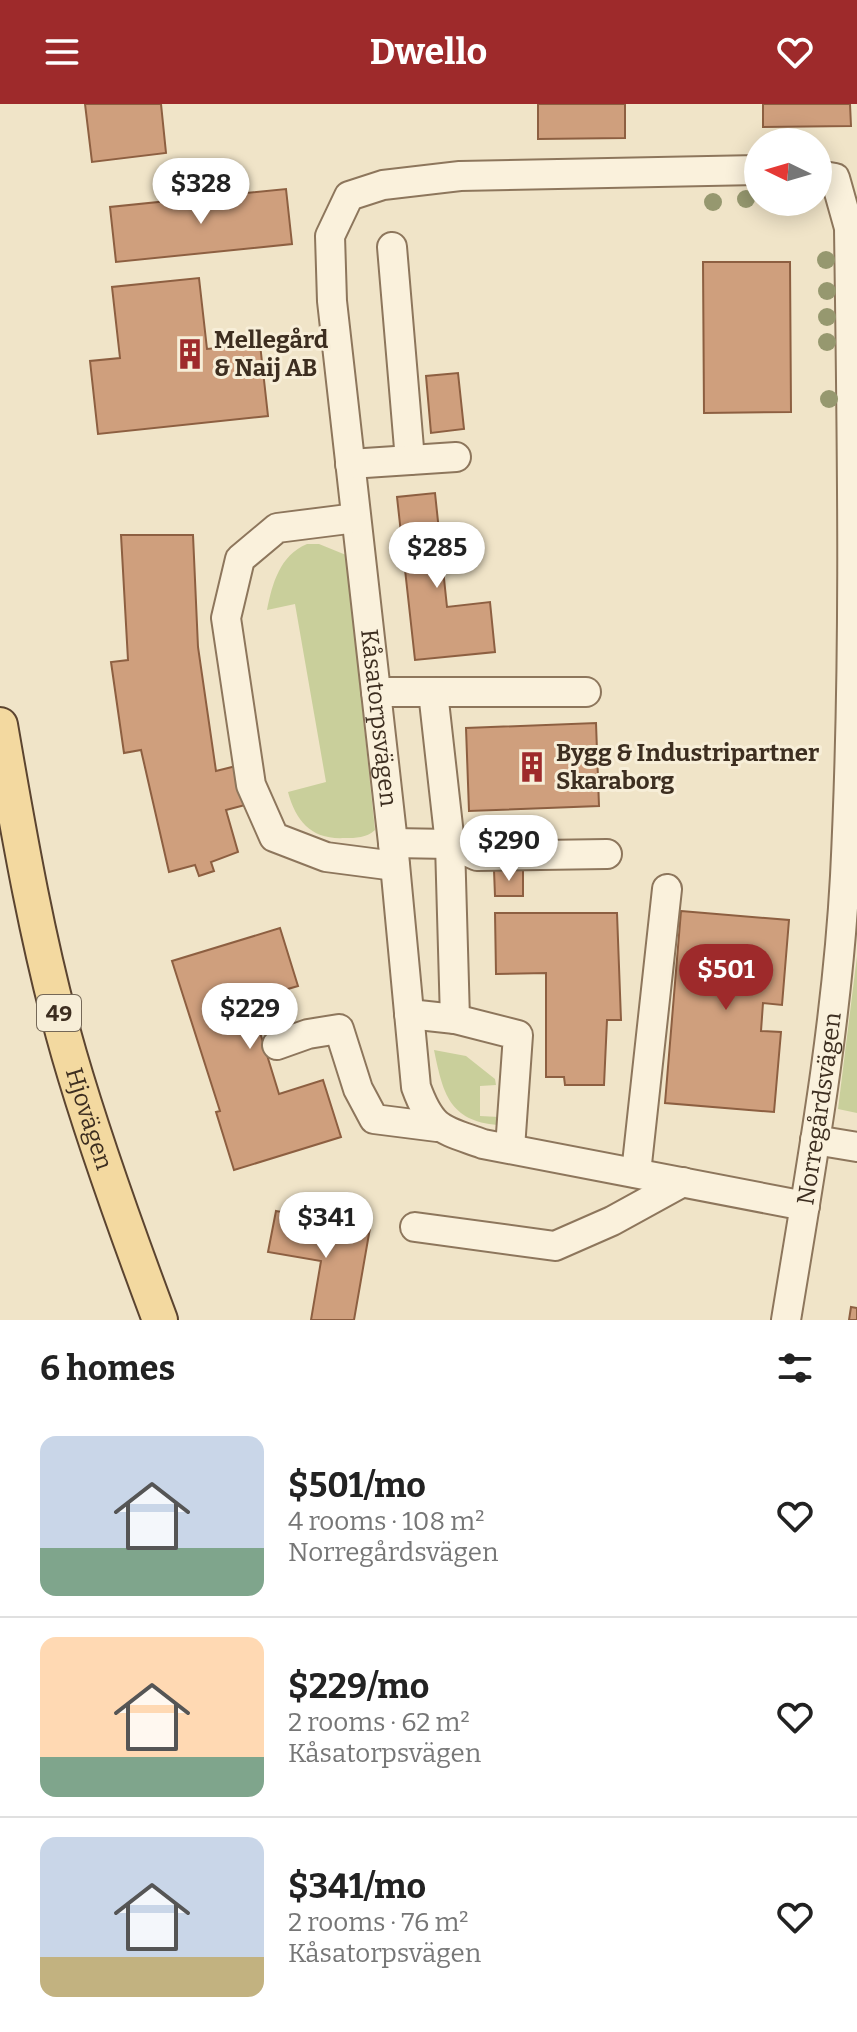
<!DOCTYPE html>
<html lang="en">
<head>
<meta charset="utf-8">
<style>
	:root { --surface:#fff; --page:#f2f2f2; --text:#222; --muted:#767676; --line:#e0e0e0; --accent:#9e2a2b }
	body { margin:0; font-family:Bitter,serif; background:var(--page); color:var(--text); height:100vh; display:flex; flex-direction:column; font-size:30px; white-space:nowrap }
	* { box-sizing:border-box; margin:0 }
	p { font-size:26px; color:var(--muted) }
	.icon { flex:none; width:44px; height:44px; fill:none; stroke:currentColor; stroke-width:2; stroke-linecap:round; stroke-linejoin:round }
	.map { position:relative; height:1216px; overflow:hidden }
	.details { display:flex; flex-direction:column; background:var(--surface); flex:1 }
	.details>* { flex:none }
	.needle { width:52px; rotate:275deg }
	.tools { position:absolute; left:744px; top:24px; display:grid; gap:16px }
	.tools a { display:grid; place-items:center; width:88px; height:88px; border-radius:50%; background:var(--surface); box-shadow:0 4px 20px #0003; font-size:40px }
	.price { position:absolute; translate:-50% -68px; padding:0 18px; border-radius:28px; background:#fff; color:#222; font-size:26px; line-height:52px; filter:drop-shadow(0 2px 4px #0008) }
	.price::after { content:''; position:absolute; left:50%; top:48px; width:24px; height:18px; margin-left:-12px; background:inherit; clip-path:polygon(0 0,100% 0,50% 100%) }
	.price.on { background:var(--accent); color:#fff }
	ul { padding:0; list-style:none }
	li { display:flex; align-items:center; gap:24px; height:200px; padding:0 40px }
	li+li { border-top:2px solid var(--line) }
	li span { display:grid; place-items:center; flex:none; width:224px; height:160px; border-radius:16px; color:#555 }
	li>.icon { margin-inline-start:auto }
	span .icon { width:96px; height:96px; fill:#fffc; stroke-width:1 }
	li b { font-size:34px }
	h2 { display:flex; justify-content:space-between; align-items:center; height:96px; padding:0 40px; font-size:34px }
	header { display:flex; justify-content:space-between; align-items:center; height:104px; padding:0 40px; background:var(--accent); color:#fff; font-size:36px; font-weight:700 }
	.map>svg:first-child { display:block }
	.green { fill:#c9cf9b }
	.building { fill:#cf9f7d; stroke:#8d5f41; stroke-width:2 }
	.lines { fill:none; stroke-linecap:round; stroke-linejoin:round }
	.minor-casing { stroke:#8d765c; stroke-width:32 }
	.major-casing { stroke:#5b4430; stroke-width:38 }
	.minor { stroke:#faf1dc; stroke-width:28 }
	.major { stroke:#f3d9a0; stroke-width:34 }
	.tree { fill:#96986f }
	.labels { text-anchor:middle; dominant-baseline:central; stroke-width:6; stroke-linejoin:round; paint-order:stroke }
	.shield { fill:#f7eed8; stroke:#756857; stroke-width:2 }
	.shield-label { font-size:22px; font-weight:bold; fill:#3d2e20 }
	.poi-label { font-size:24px; font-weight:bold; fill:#3d2e20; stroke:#f7eed8; text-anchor:start }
	.street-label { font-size:24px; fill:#3d2e20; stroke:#f7eed8 }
</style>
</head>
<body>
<header><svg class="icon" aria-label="menu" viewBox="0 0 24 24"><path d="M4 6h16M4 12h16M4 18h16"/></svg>Dwello<svg class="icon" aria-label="heart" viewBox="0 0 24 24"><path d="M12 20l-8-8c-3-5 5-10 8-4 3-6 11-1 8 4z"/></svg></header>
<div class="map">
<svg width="857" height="1216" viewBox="0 0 857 1216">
	<rect width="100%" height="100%" fill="#f0e4c8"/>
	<path class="green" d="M307 440H319L346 451 375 726C366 734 356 734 345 734 312 736 296 718 288 688L326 678 295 500 267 506C272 480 280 451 307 440Z
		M857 852V1009L838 1005Z
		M434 946 466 952 495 975 496 981 480 982V1012L499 1013 498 1021C449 1017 443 989 434 946Z"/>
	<path class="building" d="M85 0H161L166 49 92 58Z
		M538 0H625V34L538 35Z
		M763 0H850L851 22 763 23Z
		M286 85 292 140 116 158 110 103Z
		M703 158H790L791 308 704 309Z
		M199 174 207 245 260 240 268 312 98 330 90 257 120 254 112 183Z
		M458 269 464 325 431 329 426 272Z
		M435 389 447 503 490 498 495 548 415 556 397 393Z
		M121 431H193L198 543 216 667 236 662 245 701 226 706 238 748 211 758 214 767 199 772 195 761 169 768 141 646 124 649 111 558 128 556Z
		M596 619 599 702 469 707 466 624Z
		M494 766H523V792H495Z
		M681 807 789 816 782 901 763 899 761 927 781 928 774 1008 665 999Z
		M495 809H617L621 916H607L604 981H565L564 973H546V869L496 870Z
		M280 824 298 882 250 896 279 990 323 976 341 1033 234 1066 216 1008 220 1007 172 857Z
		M276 1107 370 1124 354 1216H311L321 1157 268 1148Z
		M851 1203 857 1204V1216H849Z"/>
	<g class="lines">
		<defs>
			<g id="minor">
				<path id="s1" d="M758 66 460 72 383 81 349 92 330 132 332 197 393 739 416 983C432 1027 442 1025 483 1040L805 1102"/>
				<path d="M392 143 410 356"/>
				<path d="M350 360 456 353"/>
				<path d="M356 414 277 424 240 455 226 514 251 681 274 733 326 753 395 762"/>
				<path d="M376 588H586"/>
				<path d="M433 588 450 740 455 915"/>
				<path d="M393 739 450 740 477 752 607 750"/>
				<path d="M409 910 455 915 518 931 510 1044"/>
				<path d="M277 941 308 930 339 925 358 985 374 1015 437 1023"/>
				<path d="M815 1036 857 1043"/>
				<path d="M636 1069 667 785"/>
				<path d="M415 1123 555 1142 612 1117 683 1078"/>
				<path id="s2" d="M786 1216C810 1069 837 921 845 772 856 556 852 340 849 124L835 74 818 71"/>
			</g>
			<g id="major">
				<path id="s3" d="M0 621C19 731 38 842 69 950 95 1040 127 1128 160 1216"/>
			</g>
		</defs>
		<use href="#minor" class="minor-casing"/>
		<use href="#major" class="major-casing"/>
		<use href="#minor" class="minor"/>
		<use href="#major" class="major"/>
	</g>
	<g class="tree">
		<circle cx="746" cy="95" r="9"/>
		<circle cx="713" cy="98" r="9"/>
		<circle cx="826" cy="156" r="9"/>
		<circle cx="827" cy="187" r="9"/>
		<circle cx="827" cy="213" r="9"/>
		<circle cx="827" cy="238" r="9"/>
		<circle cx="829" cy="295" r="9"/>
	</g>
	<defs>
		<symbol id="building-bare" viewBox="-9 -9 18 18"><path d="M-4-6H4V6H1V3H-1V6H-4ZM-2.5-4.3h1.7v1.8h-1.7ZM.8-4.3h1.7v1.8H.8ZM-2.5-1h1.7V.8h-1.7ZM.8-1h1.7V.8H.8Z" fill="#9e2a2b" stroke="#f7eed8" stroke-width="2.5" paint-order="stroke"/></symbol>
	</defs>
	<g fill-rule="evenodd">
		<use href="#building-bare" x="168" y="228" width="44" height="44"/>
		<use href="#building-bare" x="510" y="641" width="44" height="44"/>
	</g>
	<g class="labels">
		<rect class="shield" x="37" y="891" width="44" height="36" rx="6"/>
		<g class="shield-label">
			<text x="59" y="909">49</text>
		</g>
		<g class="poi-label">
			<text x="214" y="236">Mellegård<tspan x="214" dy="28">&amp; Naij AB</tspan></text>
			<text x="556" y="649">Bygg &amp; Industripartner<tspan x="556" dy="28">Skaraborg</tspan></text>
		</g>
		<g class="street-label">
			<text stroke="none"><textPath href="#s1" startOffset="940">Kåsatorpsvägen</textPath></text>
			<text stroke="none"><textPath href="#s2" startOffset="214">Norregårdsvägen</textPath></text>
			<text stroke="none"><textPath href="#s3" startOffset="404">Hjovägen</textPath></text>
		</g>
	</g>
</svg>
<div class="tools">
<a><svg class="needle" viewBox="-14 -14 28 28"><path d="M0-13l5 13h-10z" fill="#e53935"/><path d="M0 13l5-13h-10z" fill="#767676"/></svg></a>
</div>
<b class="price" style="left:201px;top:122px">$328</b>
<b class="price" style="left:437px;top:486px">$285</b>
<b class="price" style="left:509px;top:779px">$290</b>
<b class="price on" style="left:726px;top:908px">$501</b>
<b class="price" style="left:250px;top:947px">$229</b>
<b class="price" style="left:326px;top:1156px">$341</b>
</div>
<section class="details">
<h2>6 homes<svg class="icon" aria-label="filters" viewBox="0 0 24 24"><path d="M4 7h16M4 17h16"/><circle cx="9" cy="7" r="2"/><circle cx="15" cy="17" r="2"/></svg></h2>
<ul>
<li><span style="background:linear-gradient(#c9d6e8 70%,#7fa58c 0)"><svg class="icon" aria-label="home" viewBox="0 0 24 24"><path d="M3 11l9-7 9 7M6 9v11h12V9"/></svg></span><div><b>$501/mo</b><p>4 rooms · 108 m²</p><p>Norregårdsvägen</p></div><svg class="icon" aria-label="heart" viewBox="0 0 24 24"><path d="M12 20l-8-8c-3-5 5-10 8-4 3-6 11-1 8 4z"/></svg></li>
<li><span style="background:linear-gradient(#ffd9b3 75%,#7fa58c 0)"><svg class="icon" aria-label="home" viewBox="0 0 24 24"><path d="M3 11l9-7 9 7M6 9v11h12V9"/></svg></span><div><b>$229/mo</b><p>2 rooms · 62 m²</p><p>Kåsatorpsvägen</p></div><svg class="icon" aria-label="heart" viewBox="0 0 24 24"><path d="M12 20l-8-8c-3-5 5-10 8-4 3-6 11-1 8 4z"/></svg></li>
<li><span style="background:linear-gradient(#c9d6e8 75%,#c2b280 0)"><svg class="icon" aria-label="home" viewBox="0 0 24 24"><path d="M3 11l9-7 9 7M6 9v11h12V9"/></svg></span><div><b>$341/mo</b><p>2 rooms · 76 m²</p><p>Kåsatorpsvägen</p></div><svg class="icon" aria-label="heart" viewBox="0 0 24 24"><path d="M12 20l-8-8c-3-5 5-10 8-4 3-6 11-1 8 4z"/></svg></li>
</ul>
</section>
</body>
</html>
